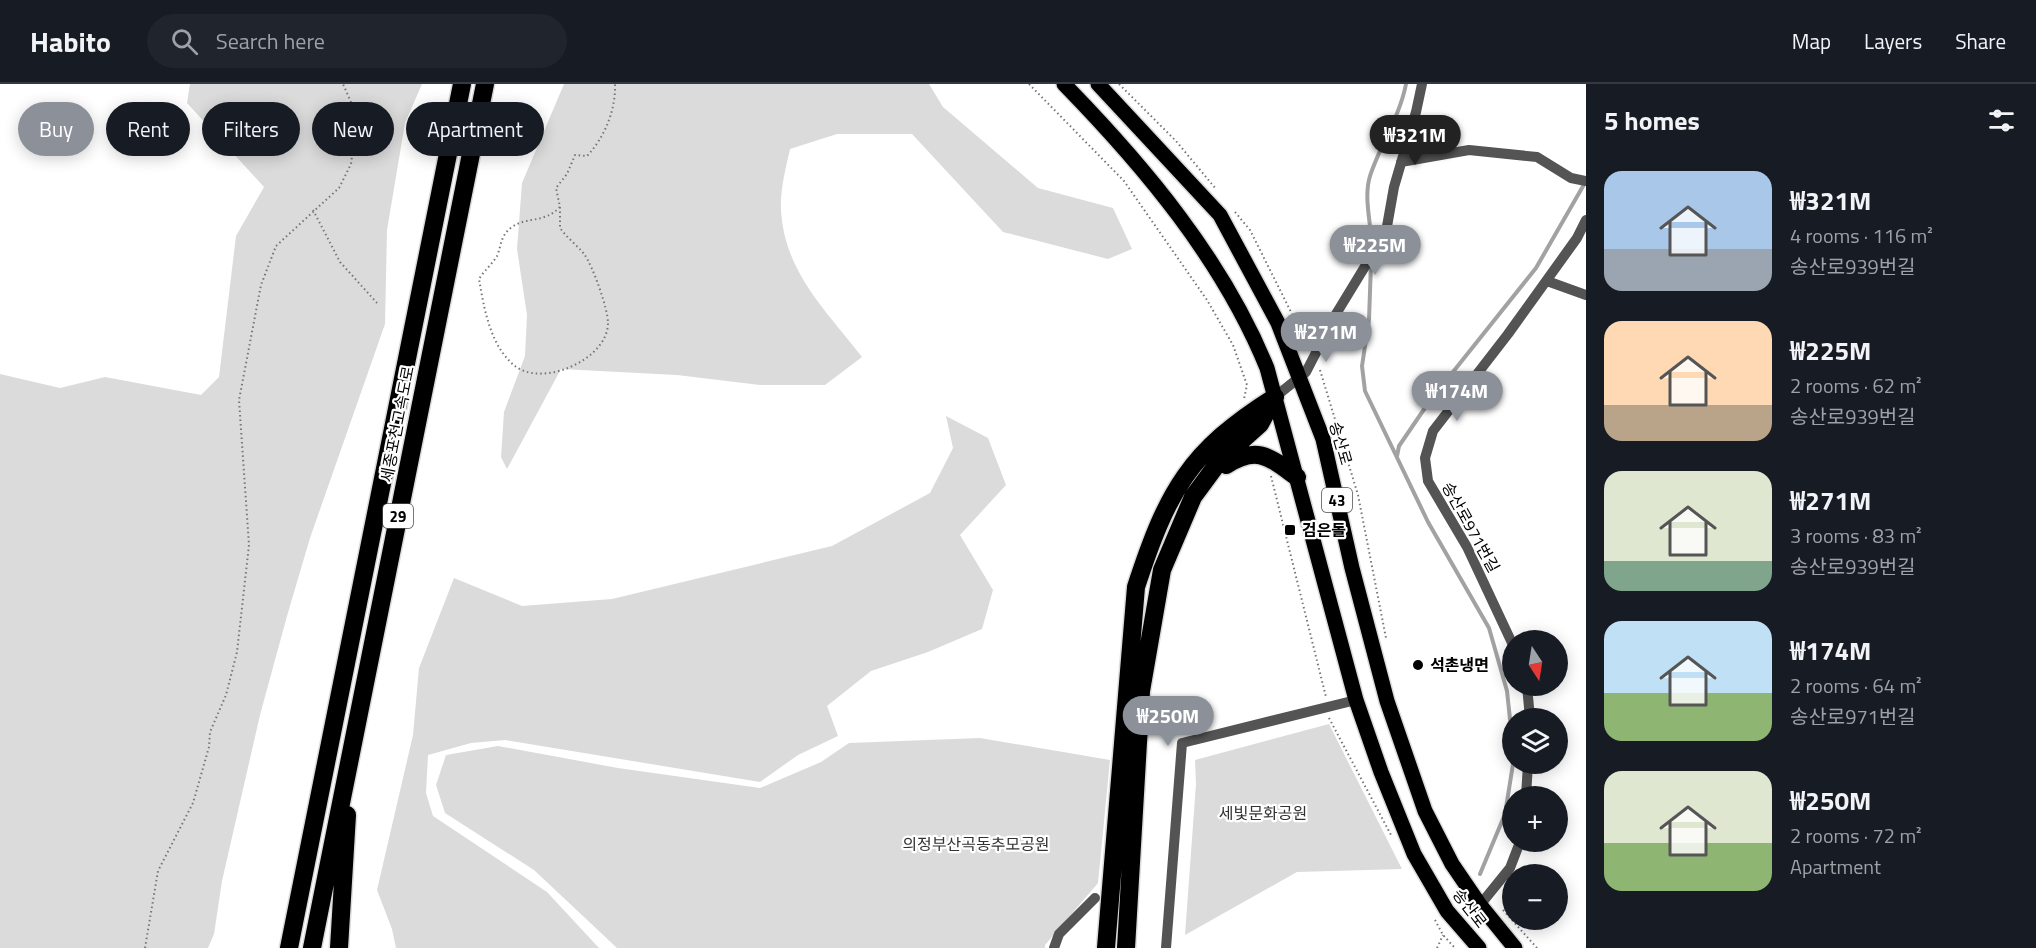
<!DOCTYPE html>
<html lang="en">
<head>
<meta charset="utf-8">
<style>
	:root { --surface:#171b24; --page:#20242c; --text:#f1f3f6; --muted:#9ea1a6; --line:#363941; --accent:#8c9099 }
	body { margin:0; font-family:"Titillium Web","Noto Sans KR",sans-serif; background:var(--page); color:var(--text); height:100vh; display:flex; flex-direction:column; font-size:22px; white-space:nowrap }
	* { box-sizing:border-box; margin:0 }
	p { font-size:20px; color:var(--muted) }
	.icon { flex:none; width:33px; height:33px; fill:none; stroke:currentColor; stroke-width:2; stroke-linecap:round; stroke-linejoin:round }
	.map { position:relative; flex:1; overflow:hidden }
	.sheet { display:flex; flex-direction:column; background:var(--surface); width:450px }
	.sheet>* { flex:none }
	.top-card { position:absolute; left:18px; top:18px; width:570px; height:54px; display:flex; gap:12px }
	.needle { width:39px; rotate:168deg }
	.buttons { position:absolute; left:1502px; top:546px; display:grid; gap:12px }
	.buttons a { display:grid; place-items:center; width:66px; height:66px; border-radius:50%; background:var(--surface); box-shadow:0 3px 15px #0003; font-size:30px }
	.price { position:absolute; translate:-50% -51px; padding:0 14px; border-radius:21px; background:var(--accent); color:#fff; font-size:20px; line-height:39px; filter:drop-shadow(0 2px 3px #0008) }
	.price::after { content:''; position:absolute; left:50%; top:36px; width:18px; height:14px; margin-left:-9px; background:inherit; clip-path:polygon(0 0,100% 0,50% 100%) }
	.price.on { background:#222; color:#fff }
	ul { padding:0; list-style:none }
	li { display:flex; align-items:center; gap:18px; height:150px; padding:0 18px }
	li span { display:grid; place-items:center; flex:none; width:168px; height:120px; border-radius:18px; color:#555 }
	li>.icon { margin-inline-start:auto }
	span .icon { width:72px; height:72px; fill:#fffc; stroke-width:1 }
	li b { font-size:26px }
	h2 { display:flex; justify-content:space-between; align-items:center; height:72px; padding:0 18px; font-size:26px }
	.chip { padding:0 21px; border-radius:27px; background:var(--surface); box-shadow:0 3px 15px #0003; font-size:21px; line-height:54px }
	.chip.on { background:var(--accent); color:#fff }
	header { display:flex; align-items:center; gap:36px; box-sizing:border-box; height:84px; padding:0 30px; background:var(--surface); border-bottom:2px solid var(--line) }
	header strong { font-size:28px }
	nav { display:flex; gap:33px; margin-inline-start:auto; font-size:21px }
	.search { width:420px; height:54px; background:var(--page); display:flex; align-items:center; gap:15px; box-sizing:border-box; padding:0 21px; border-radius:33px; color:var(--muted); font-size:22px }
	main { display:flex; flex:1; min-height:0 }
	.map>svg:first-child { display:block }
	.green { fill:#dbdbdb }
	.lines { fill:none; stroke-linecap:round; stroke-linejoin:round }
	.stream { stroke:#a2a2a2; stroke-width:4 }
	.primary-casing { stroke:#dbdbdb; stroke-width:18 }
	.highway-casing { stroke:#dbdbdb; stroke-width:21 }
	.path { stroke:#767676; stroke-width:2; stroke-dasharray:1.5 3; stroke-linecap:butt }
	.street { stroke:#545454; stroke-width:10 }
	.primary { stroke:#000; stroke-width:15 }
	.highway { stroke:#000; stroke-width:18 }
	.poi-dot { fill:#000; stroke:#fff; stroke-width:2 }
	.labels { text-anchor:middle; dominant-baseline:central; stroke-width:4.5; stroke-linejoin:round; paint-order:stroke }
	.shield { fill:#fff; stroke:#4c4c4c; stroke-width:1.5 }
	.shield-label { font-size:15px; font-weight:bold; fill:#000 }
	.street-label { font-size:16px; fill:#000; stroke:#fff }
	.poi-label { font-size:16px; font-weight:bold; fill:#000; stroke:#fff; text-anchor:start }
	.park-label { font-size:16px; fill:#323232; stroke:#fff }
</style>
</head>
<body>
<header>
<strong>Habito</strong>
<div class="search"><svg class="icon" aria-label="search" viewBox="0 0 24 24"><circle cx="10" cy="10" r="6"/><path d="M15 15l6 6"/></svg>Search here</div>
<nav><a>Map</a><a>Layers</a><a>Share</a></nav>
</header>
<main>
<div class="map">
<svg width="1586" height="864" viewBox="0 0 1586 864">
	<rect width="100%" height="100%" fill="#fff"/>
	<path class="green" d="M190 0H422L405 39 387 146 385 240 310 454 287 532 260 631 222 797 214 850 208 864H0V290L60 304 105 293 201 311 219 293 236 152 264 103 187 19Z
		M564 0H929L943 23 1038 104 1113 124 1132 165 1108 175 1003 148 912 50H837L790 65C786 83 780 106 781 125 784 188 826 226 862 273L825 301H760L677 291 561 285 507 385 501 373 504 328 525 272 527 231 517 165 522 99Z
		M946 332 988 354 1006 401 960 451 993 506 982 545 928 568 871 587 827 622 838 652 798 671 760 698 505 656 471 659 428 671 426 709 433 732 547 808 599 864H396L392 845 377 806 413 651 419 584 454 494 522 522 612 515 832 462 930 409 953 364Z
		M1329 640 1402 785 1297 788 1185 851 1196 700 1195 676Z
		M980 654 1110 676 1098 799 1045 861V864H617L534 786 445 729 436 701 446 671 498 662 618 684 760 704 821 678 849 659Z"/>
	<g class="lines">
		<path class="stream" d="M1372 166C1372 142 1363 115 1370 92 1380 61 1400 32 1406 0
			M1371 179 1369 236 1362 282 1365 307 1428 438 1489 544 1507 607 1512 654
			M1397 372 1399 362 1429 318 1536 184 1586 97
			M1480 790 1505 730 1513 680"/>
		<defs>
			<path id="primary" d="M1064 0C1145 83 1223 176 1267 284L1356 616 1381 688 1414 770 1447 827 1479 864
				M1098 0 1220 131 1278 239 1323 355 1352 484 1387 617 1425 727 1452 780 1480 821 1515 864"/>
			<path id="highway" d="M1226 381C1258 361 1269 373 1297 393
				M289 864 462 0
				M312 864 485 0
				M339 864 347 731
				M1106 864 1136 503C1167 408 1189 367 1275 313
				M1126 864 1141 607 1162 486 1193 413 1221 375 1260 340 1274 314"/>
		</defs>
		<use href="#primary" class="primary-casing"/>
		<use href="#highway" class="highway-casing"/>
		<path class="path" d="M1029 0 1124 97 1207 216 1233 261 1247 301 1244 315
			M1119 0 1176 57 1216 105
			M560 123C543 140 528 132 512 143 500 152 502 160 497 172 493 179 484 187 479 195 484 224 490 262 515 282 543 304 608 275 608 239 608 225 593 182 584 170 577 161 567 154 560 144V123L556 104 567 90 575 71 587 72C605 53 616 25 615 0
			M313 126 340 178 377 219
			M1235 128 1250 146 1308 262
			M1320 286 1358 411 1386 554
			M1271 392 1326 613
			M1329 634 1391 751
			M1503 826 1537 864
			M1435 836 1443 851 1455 864
			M145 864 158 787 193 719 209 663 210 648 226 611 237 568 249 461 239 316 261 201 276 162 339 104 351 80 357 32 343 0
			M1437 864 1443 851"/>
		<path class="street" d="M1401 78 1469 66 1537 73 1571 94 1586 97
			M1547 197 1586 211
			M1275 313 1306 288 1336 230 1386 148 1394 103 1416 28 1422 0
			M1512 559 1467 463 1428 397 1425 374 1433 347 1508 250 1577 154 1586 136
			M1527 602 1530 634
			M1526 712 1528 680
			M1480 821 1510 784 1520 758
			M1054 864 1059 850 1095 814
			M1166 864 1182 659 1356 616"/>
		<use href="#primary" class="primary"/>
		<use href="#highway" class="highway"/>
	</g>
	<g class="poi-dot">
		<rect x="1284" y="440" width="12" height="12" rx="3"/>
		<circle cx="1418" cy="581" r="6"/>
	</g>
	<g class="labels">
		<g class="shield">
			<rect x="1322" y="404" width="30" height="24" rx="4.5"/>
			<rect x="383" y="420" width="30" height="24" rx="4.5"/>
		</g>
		<g class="shield-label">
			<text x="1337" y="416">43</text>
			<text x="398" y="432">29</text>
		</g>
		<g class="street-label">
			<text transform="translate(397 340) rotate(-79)">세종포천고속도로</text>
			<text transform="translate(1341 359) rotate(74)">송산로</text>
			<text transform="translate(1471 443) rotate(61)">송산로971번길</text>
			<text transform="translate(1470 824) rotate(52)">송산로</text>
		</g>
		<g class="poi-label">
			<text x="1302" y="446">검은돌</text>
			<text x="1430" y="581">석촌냉면</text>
		</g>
		<g class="park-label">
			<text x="1263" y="729">세빛문화공원</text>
			<text x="976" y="760">의정부산곡동추모공원</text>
		</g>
	</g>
</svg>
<div class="buttons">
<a><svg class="needle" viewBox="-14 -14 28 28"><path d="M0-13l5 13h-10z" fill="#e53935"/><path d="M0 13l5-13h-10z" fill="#9ea1a6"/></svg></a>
<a><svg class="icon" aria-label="layers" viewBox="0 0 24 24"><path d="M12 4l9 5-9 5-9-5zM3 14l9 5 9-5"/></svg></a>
<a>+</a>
<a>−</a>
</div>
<b class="price on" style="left:1415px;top:82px">₩321M</b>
<b class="price" style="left:1375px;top:192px">₩225M</b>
<b class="price" style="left:1326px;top:279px">₩271M</b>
<b class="price" style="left:1457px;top:338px">₩174M</b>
<b class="price" style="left:1168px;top:663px">₩250M</b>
<div class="top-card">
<a class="chip on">Buy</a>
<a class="chip">Rent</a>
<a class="chip">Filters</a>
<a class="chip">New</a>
<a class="chip">Apartment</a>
</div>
</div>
<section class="sheet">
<h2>5 homes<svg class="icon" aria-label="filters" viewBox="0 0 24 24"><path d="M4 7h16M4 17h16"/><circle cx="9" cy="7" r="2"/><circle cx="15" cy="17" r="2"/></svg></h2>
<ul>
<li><span style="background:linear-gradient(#a9c7e8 65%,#9aa5b1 0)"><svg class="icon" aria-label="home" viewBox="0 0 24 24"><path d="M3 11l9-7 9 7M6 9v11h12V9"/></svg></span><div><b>₩321M</b><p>4 rooms · 116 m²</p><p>송산로939번길</p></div></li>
<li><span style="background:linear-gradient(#ffd9b3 70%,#b9a48a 0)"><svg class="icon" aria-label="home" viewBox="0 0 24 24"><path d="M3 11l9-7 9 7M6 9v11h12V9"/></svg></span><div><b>₩225M</b><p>2 rooms · 62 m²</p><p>송산로939번길</p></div></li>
<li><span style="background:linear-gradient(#dfe7d0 75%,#7fa58c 0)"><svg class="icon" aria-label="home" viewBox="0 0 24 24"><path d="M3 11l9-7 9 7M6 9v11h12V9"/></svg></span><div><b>₩271M</b><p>3 rooms · 83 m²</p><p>송산로939번길</p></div></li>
<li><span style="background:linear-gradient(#bfe0f5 60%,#8fb573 0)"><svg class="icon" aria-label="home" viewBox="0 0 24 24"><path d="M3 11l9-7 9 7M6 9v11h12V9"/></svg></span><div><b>₩174M</b><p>2 rooms · 64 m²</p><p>송산로971번길</p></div></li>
<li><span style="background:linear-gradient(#dfe7d0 60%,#8fb573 0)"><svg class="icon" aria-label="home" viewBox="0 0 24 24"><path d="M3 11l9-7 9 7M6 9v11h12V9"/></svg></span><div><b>₩250M</b><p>2 rooms · 72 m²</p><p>Apartment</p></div></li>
</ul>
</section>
</main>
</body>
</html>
